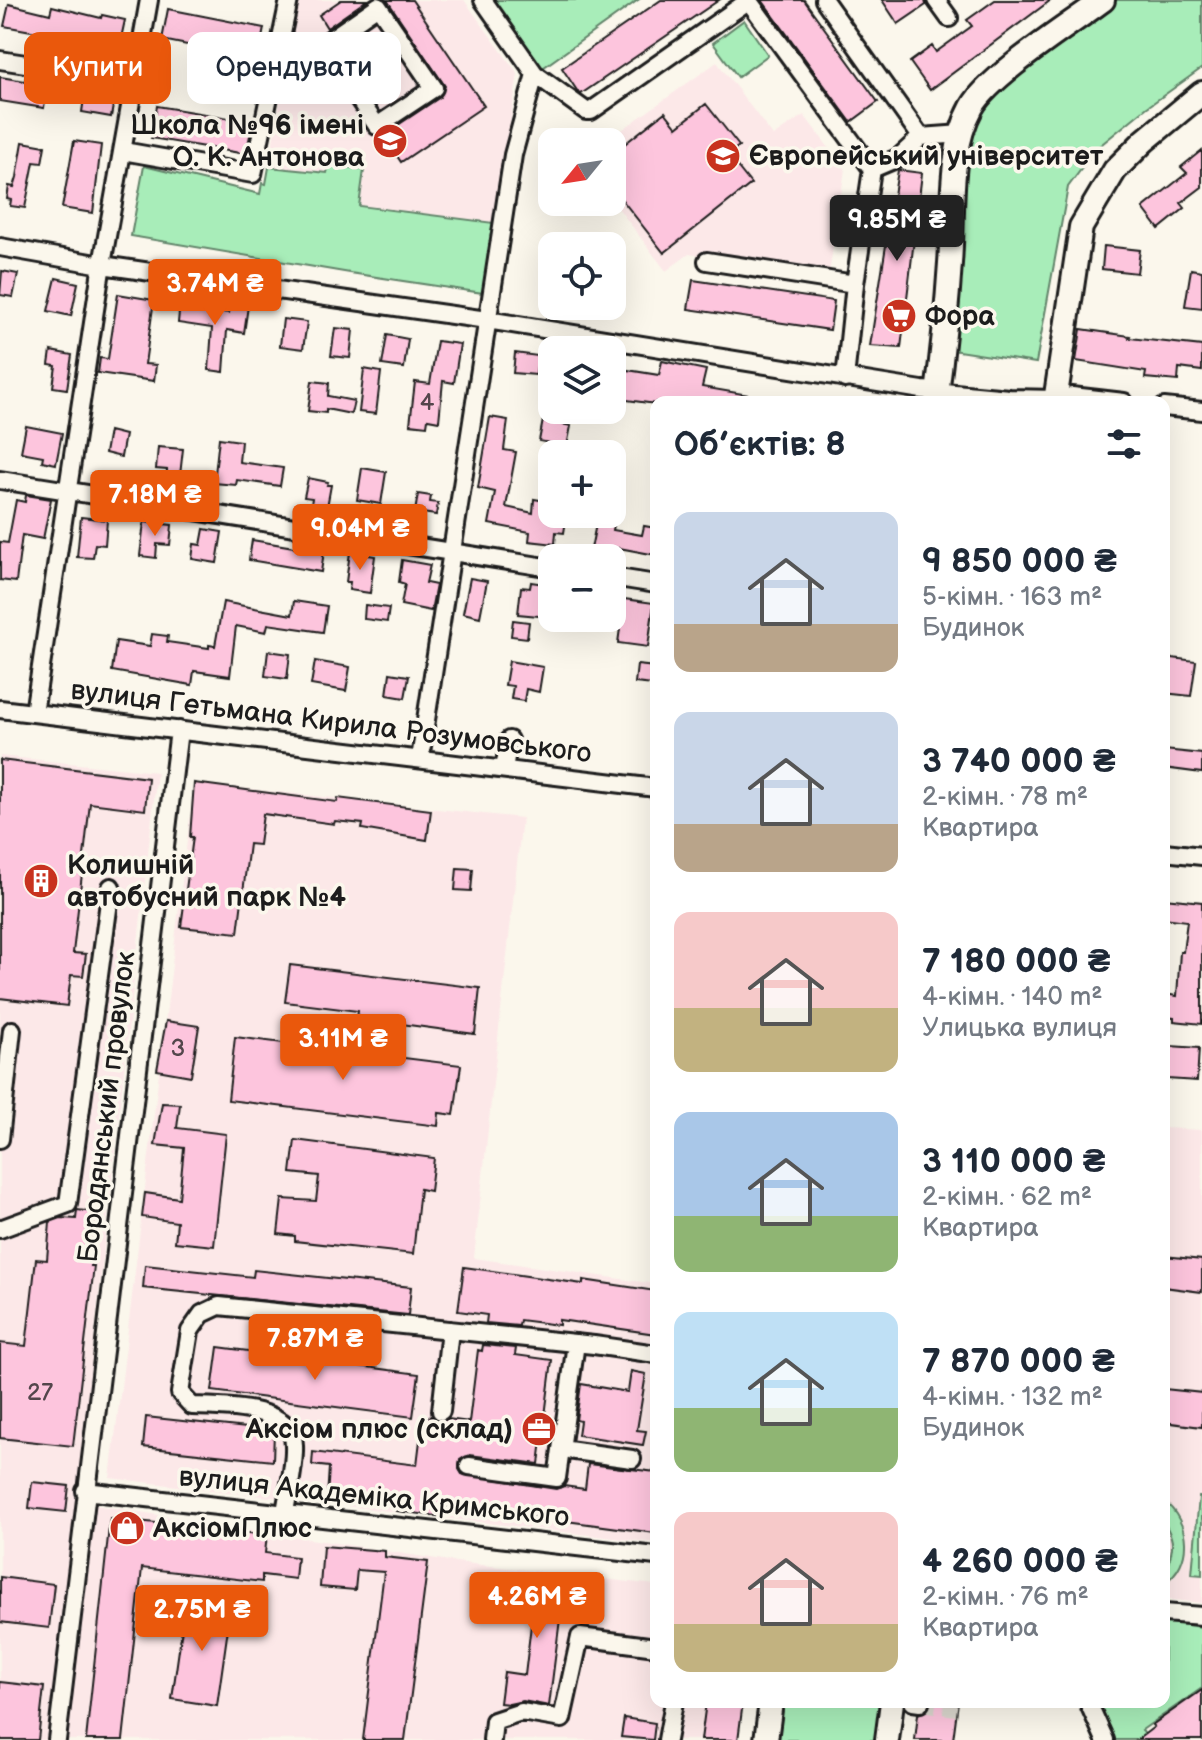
<!DOCTYPE html>
<html lang="uk">
<head>
<meta charset="utf-8">
<style>
	:root { --surface:#fff; --page:#f2f2f3; --text:#1f2937; --muted:#747a83; --accent:#ea580c }
	body { margin:0; font-family:"Balsamiq Sans",sans-serif; background:var(--page); color:var(--text); height:100vh; display:flex; flex-direction:column; font-size:30px; white-space:nowrap }
	* { box-sizing:border-box; margin:0 }
	p { font-size:26px; color:var(--muted) }
	.icon { flex:none; width:44px; height:44px; fill:none; stroke:currentColor; stroke-width:2; stroke-linecap:round; stroke-linejoin:round }
	.map { position:relative; flex:1; overflow:hidden }
	.drawer { position:absolute; left:650px; top:396px; width:520px; height:1312px; display:flex; flex-direction:column; background:var(--surface); border-radius:16px; box-shadow:0 8px 32px #0002 }
	.drawer>* { flex:none }
	.top-card { position:absolute; left:24px; top:32px; width:506px; height:72px; display:flex; gap:16px }
	.needle { width:52px; rotate:240deg }
	.buttons { position:absolute; left:538px; top:128px; display:grid; gap:16px }
	.buttons a { display:grid; place-items:center; width:88px; height:88px; border-radius:16px; background:var(--surface); box-shadow:0 8px 32px #0002; font-size:40px }
	.price { position:absolute; translate:-50% -68px; padding:0 18px; border-radius:8px; background:var(--accent); color:#fff; font-size:26px; line-height:52px; filter:drop-shadow(0 2px 4px #0008) }
	.price::after { content:''; position:absolute; left:50%; top:48px; width:24px; height:18px; margin-left:-12px; background:inherit; clip-path:polygon(0 0,100% 0,50% 100%) }
	.price.current { background:#222; color:#fff }
	ul { padding:0; list-style:none }
	li { display:flex; align-items:center; gap:24px; height:200px; padding:0 24px }
	li span { display:grid; place-items:center; flex:none; width:224px; height:160px; border-radius:16px; color:#555 }
	li>.icon { margin-inline-start:auto }
	span .icon { width:96px; height:96px; fill:#fffc; stroke-width:1 }
	li b { font-size:34px }
	h2 { display:flex; justify-content:space-between; align-items:center; height:96px; padding:0 24px; font-size:34px }
	.tag { padding:0 28px; border-radius:16px; background:var(--surface); box-shadow:0 8px 32px #0002; font-size:28px; line-height:72px }
	.tag.current { background:var(--accent); color:#fff }
	.map>svg:first-child { display:block }
	.built { fill:#fce8e8 }
	.green { fill:#a8edb9; stroke:#62846a; stroke-width:2 }
	.building { fill:#fdc5dd; stroke:#1c1c1c; stroke-width:2 }
	.lines { fill:none; stroke-linecap:round; stroke-linejoin:round }
	.minor-tunnel { stroke:#dad6cd; stroke-width:16; stroke-dasharray:16 8; stroke-linecap:butt }
	.minor-casing { stroke:#1c1c1c; stroke-width:22 }
	.major-casing { stroke:#1c1c1c; stroke-width:28 }
	.minor { stroke:#fbf7ec; stroke-width:16 }
	.major { stroke:#fbf7ec; stroke-width:22 }
	.labels { text-anchor:middle; dominant-baseline:central; stroke-width:7; stroke-linejoin:round; paint-order:stroke }
	.number-label { font-size:24px; fill:#54464c }
	.poi-label { font-size:28px; font-weight:bold; fill:#1c1c1c; stroke:#fbf7ec; text-anchor:start }
	.street-label { font-size:28px; fill:#1c1c1c; stroke:#fbf7ec }
</style>
</head>
<body>
<div class="map">
<svg width="1202" height="1740" viewBox="0 0 1202 1740">
	<rect width="100%" height="100%" fill="#fbf7ec"/>
	<filter id="ink" filterUnits="userSpaceOnUse"><feTurbulence type="fractalNoise" baseFrequency=".0125" numOctaves="2"/><feDisplacementMap in="SourceGraphic" scale="16" xChannelSelector="R" yChannelSelector="G"/><feConvolveMatrix kernelMatrix="1 2 1 2 8 2 1 2 1" color-interpolation-filters="sRGB"/></filter>
	<g filter="url(#ink)">
		<path class="built" d="M297 0H464L518 74 483 293 350 273 131 236 144 166 260 194 262 183H266L280 101 277 100Z
			M717 62 773 136 804 115 845 169 829 274 689 254 666 271 612 200V142H605Z
			M0 756 157 772 76 1502 456 1562 656 1585V1702H743L739 1740H0Z
			M194 783 522 818 474 1258 656 1284V1543L110 1478Z
			M1164 1128 1202 1130V1603L1164 1599Z"/>
		<path class="green" d="M488 0H638L537 72Z
			M1116 0H1202V68L1146 108 1097 148 1068 187 1036 363 945 349 967 146 981 112 1010 77Z
			M744 20 768 55 738 77 713 43Z
			M329 164 364 170 359 206 494 223 483 293 350 273 131 236 144 166 260 194 262 183 266 184 269 167 327 173Z
			M1199 1497H1202V1575L1192 1574Z
			M1164 1501C1190 1522 1194 1563 1164 1583 1164 1567 1172 1559 1172 1546 1173 1535 1167 1530 1164 1521 1162 1516 1164 1507 1164 1501Z
			M1164 1622 1202 1627V1688L1142 1730 1148 1740H1114L1099 1702H1164Z
			M779 1702H883L878 1740H774Z"/>
		<path class="building" d="M341 0H367L327 28 319 15Z
			M387 0H412L484 106 401 162 383 135 440 97 445 86Z
			M661 0H719L581 94 578 92 562 68Z
			M762 0H804L878 102 851 122Z
			M882 0H925L926 5 898 24Z
			M995 0H1051L930 90 910 62 932 46 936 52 972 26 967 20Z
			M9 4 50 14 52 6 101 18 102 15 125 20 120 43 77 33 75 39 4 26Z
			M168 9 264 28 258 59 162 40Z
			M26 75 48 79 44 108 0 101V77L25 81Z
			M86 84 116 89 111 117 82 112Z
			M706 104 739 146 728 155 751 184 664 253 612 187V154L665 112 677 127Z
			M157 106 253 122 246 154 151 138Z
			M74 141 101 145 93 213 62 208Z
			M23 142 45 146 42 163 34 162 25 208 10 206 11 200 7 199 9 186 14 187 17 177Z
			M1202 150V187L1181 203 1185 208 1159 229 1143 208 1187 173 1181 167Z
			M898 170 922 173 901 348 870 346Z
			M1104 246 1140 250 1137 273 1102 269Z
			M1191 269 1202 271V308L1185 306Z
			M2 271 18 274 13 297 0 295Z
			M56 278 78 283 71 316 48 311Z
			M693 280 834 301 830 330 688 309Z
			M118 294 154 300 145 364 156 365 154 381 98 373 100 358 108 359Z
			M180 301 201 303 200 309 229 313 231 303 248 306 244 333 227 330 224 372 209 370 212 328 178 323Z
			M283 319 307 322 303 349 280 346Z
			M335 328 353 330 350 358 331 356Z
			M1081 329 1130 336 1129 338 1202 346V371L1179 368 1178 381 1145 378 1146 372 1076 361Z
			M387 335 408 339 404 368 382 365Z
			M437 341 460 344 454 383 443 381 439 421 428 419 427 426 410 424 415 382 430 384Z
			M51 351 72 355 67 389 53 387 56 366 49 365Z
			M515 353 538 356 536 375 513 373Z
			M662 361 706 370 702 387 749 395V402H656V404L612 398 615 368 659 375Z
			M364 369 381 372 376 414 359 412Z
			M312 381 329 383 328 396 354 401 351 414 326 409V413L308 411Z
			M490 417 508 420 504 450 516 452 506 507 533 513 534 499 552 502V514H567L564 533 556 532 555 544 529 541 530 532 489 524 495 492 478 488Z
			M543 420 571 426 567 446 539 441Z
			M26 426 62 433 56 464 42 461 43 456 21 452Z
			M109 431 125 435 121 457 105 453Z
			M219 438 241 441 239 462 283 468 280 486 237 480 236 485 214 483Z
			M158 447 183 449 179 484 166 483 167 470 156 469Z
			M362 468 386 472 381 504 357 500Z
			M308 478 328 482 327 485H331L327 507 311 504 312 498 304 497Z
			M418 494 431 496 430 502 438 503 436 515 415 512Z
			M26 495 51 499 43 539 22 535 16 582 0 580V542L8 543 16 500 25 502Z
			M598 514 616 515 613 530 642 535 644 526 656 528V555L619 548 617 559 590 554Z
			M81 517 107 520 105 545 95 544 93 558 77 557Z
			M144 522 172 525 170 545 157 544 156 558 140 556Z
			M204 529 222 532 217 563 192 559 194 544 201 545Z
			M252 540 300 548 301 541 325 544 321 572 249 560Z
			M350 552 375 556 370 593 349 590 350 582H346Z
			M402 560 430 565 426 583 436 585 431 611 401 605 405 584 399 582Z
			M470 578 487 581 480 617 463 613Z
			M531 582 545 584V590L552 591V613H549V617L518 614 521 587 530 588Z
			M624 599 654 603 648 647 618 643Z
			M294 601 327 606 323 632 268 624 266 632 236 626 230 676 194 671 192 685 112 671 116 641 150 646 152 634 168 636 167 642 209 648V645L215 646 223 602 292 615Z
			M365 605 389 608 387 622 364 619Z
			M513 620 529 622 527 638 511 636Z
			M268 651 290 654 287 679 265 676Z
			M1164 657 1196 661 1191 696 1164 693Z
			M315 661 350 667 346 691 311 685Z
			M509 661 543 667 539 692 526 689 524 701 511 699 513 686 505 685Z
			M637 665 655 667 653 685 635 683Z
			M390 673 409 676 405 698 387 695Z
			M1164 750 1202 754V773L1164 768Z
			M0 760 148 778 145 810 90 803 73 953 86 954 83 976 71 975 67 1006 0 998Z
			M194 783 337 802 338 798 431 810 427 840 362 829 363 824 335 821 334 824 263 814 259 845 249 844 238 933 181 927 193 837H190Z
			M457 868 473 869 471 891 455 890Z
			M1164 898 1202 902V1024L1174 1021V1018L1164 1017V994L1177 996 1180 952H1183L1187 921 1164 918Z
			M290 965 480 988 475 1034 357 1018 358 1011 285 1002Z
			M166 1021 199 1026 191 1076 157 1070Z
			M235 1037 461 1065 454 1115 439 1113 438 1126 228 1100Z
			M1170 1046 1199 1048 1197 1081 1167 1079Z
			M162 1103 180 1104 177 1128 226 1134 214 1246 175 1242 177 1222 142 1217 145 1193 179 1198 184 1148 155 1145Z
			M295 1140 434 1158 430 1191 420 1189 413 1254 295 1241V1236L278 1234 282 1199 316 1201 319 1176 291 1173Z
			M77 1210 103 1213 101 1226 95 1225 91 1266H94L73 1446 0 1438V1343L26 1346 36 1259 47 1260 50 1222 61 1218 76 1219Z
			M1164 1256 1202 1260V1292L1164 1287Z
			M145 1265 253 1277 254 1270 411 1287 408 1315 143 1288Z
			M464 1267 583 1284V1280L656 1291V1334L559 1320V1325L520 1320 519 1326 486 1323 487 1315 458 1311Z
			M483 1345 516 1348 515 1355 552 1360 539 1464 470 1455 460 1460 459 1469 462 1474 556 1489 564 1486 585 1489 588 1464 656 1472V1533L447 1505 445 1517 396 1511 397 1506 327 1498 329 1467 312 1465 313 1452 417 1465 423 1416 432 1417 439 1422 448 1419 469 1422 478 1350 482 1351Z
			M218 1347 419 1374 413 1417 212 1391Z
			M631 1371 646 1374 637 1430 646 1431 643 1445 578 1435 580 1421 576 1420 581 1384 628 1392Z
			M1164 1389 1202 1393V1427L1164 1422Z
			M146 1417 274 1431 273 1461 143 1447Z
			M32 1482 69 1486 66 1512 29 1508Z
			M110 1518 267 1535 265 1553 297 1557 295 1579 262 1575V1582L142 1568 123 1740H86Z
			M323 1546 385 1551V1557L428 1562 405 1740H363L384 1572 357 1570 355 1590 320 1587Z
			M518 1573 565 1579 549 1706 523 1701 509 1704 500 1703 504 1672 525 1675 533 1608 514 1605Z
			M0 1577 54 1584 49 1628 0 1622Z
			M186 1600 231 1607 217 1706 172 1699Z
			M0 1682 44 1687 38 1740H0Z
			M1202 1690V1740H1137L1154 1727 1152 1725Z
			M706 1702H743L738 1740H701Z
			M931 1702H958L953 1740H915L918 1714 928 1710Z
			M624 1718 655 1723 653 1740 621 1737Z"/>
		<g class="lines">
			<path class="minor-tunnel" d="M920 1703 957 1708"/>
			<defs>
				<path id="minor" d="M483 0 535 74 586 111H591L748 1
					M748 0 872 169 855 284 845 379
					M824 0 921 137
					M936 0 949 18
					M378 6 434 88 377 126 322 45Z
					M0 60 136 81
					M123 151 253 174 289 0
					M872 169 898 158 921 137 962 134
					M0 247 102 265 487 320 922 390 1009 398 1056 399 1072 396 1124 402
					M707 261 855 284
					M1164 407 1202 411
					M0 480 552 568
					M612 577 656 584
					M0 709 656 788
					M34 713 101 270 149 0
					M420 759 513 155 535 74
					M504 769 509 740
					M1164 852 1202 856
					M0 1139 12 1030
					M0 1229 68 1204 111 887
					M441 1411 450 1330
					M561 1449 632 1459
					M469 1466 557 1478 576 1343
					M85 1491 656 1556
					M285 1513C288 1491 295 1467 294 1445 294 1405 220 1407 192 1406L180 1393 190 1331 202 1314 219 1306 594 1345 656 1354
					M1164 1613 1202 1616
					M913 1702 920 1703
					M1088 1702 1105 1740
					M57 1740 179 730
					M492 1740 494 1721 521 1712 562 1719 580 1637 656 1647
					M667 1740 674 1702"/>
				<path id="major" d="M936 402C942 356 947 309 950 263 954 214 947 152 972 107 990 75 1071 24 1103 0
					M1055 402 1081 227 1115 170 1144 141 1202 93
					M766 1740 771 1702
					M887 1740 892 1702"/>
			</defs>
			<use href="#minor" class="minor-casing"/>
			<use href="#major" class="major-casing"/>
			<use href="#minor" class="minor"/>
			<use href="#major" class="major"/>
		</g>
	</g>
	<defs>
		<symbol id="school-disc" viewBox="-11 -11 22 22"><circle r="9.5" fill="#c8321e" stroke="#fbf7ec"/><path d="M0-5L7-2L0 1L-7-2ZM-4 1L0 2.5L4 1V4Q0 6-4 4Z" fill="#fff"/></symbol>
		<symbol id="university-disc" viewBox="-11 -11 22 22"><circle r="9.5" fill="#c8321e" stroke="#fbf7ec"/><path d="M0-5L7-2L0 1L-7-2ZM-4 1L0 2.5L4 1V4Q0 6-4 4Z" fill="#fff"/></symbol>
		<symbol id="supermarket-disc" viewBox="-11 -11 22 22"><circle r="9.5" fill="#c8321e" stroke="#fbf7ec"/><path d="M-6-5.5h2.5l.6 2H6L4.5 2H-2.5L-4.4-4H-6ZM-1.5 3.2a1.3 1.3 0 1 0 .1 0ZM3 3.2a1.3 1.3 0 1 0 .1 0Z" fill="#fff"/></symbol>
		<symbol id="building-disc" viewBox="-11 -11 22 22"><circle r="9.5" fill="#c8321e" stroke="#fbf7ec"/><path d="M-4-6H4V6H1V3H-1V6H-4ZM-2.5-4.3h1.7v1.8h-1.7ZM.8-4.3h1.7v1.8H.8ZM-2.5-1h1.7V.8h-1.7ZM.8-1h1.7V.8H.8Z" fill="#fff"/></symbol>
		<symbol id="office-disc" viewBox="-11 -11 22 22"><circle r="9.5" fill="#c8321e" stroke="#fbf7ec"/><path d="M-6-3h4V-5.5h4V-3h4V5H-6ZM-1-4.5V-3h2v-1.5ZM-6 0V1H6V0Z" fill="#fff"/></symbol>
		<symbol id="shop-disc" viewBox="-11 -11 22 22"><circle r="9.5" fill="#c8321e" stroke="#fbf7ec"/><path d="M-5-2.5h2.3a2.7 3.5 0 0 1 5.4 0H5L5.5 6h-11ZM-1.5-2.5h3a1.5 2.3 0 0 0-3 0Z" fill="#fff"/></symbol>
	</defs>
	<g fill-rule="evenodd">
		<use href="#school-disc" x="370" y="121" width="40" height="40"/>
		<use href="#university-disc" x="703" y="136" width="40" height="40"/>
		<use href="#supermarket-disc" x="879" y="296" width="40" height="40"/>
		<use href="#building-disc" x="21" y="861" width="40" height="40"/>
		<use href="#office-disc" x="519" y="1409" width="40" height="40"/>
		<use href="#shop-disc" x="107" y="1508" width="40" height="40"/>
	</g>
	<g class="labels">
		<g class="number-label">
			<text x="427" y="402">4</text>
			<text x="178" y="1048">3</text>
			<text x="40" y="1392">27</text>
		</g>
		<g class="poi-label">
			<text x="364" y="125" text-anchor="end">Школа №96 імені<tspan x="364" dy="32">О. К. Антонова</tspan></text>
			<text x="749" y="156">Європейський університет</text>
			<text x="925" y="316">Фора</text>
			<text x="67" y="865">Колишній<tspan x="67" dy="32">автобусний парк №4</tspan></text>
			<text x="513" y="1429" text-anchor="end">Аксіом плюс (склад)</text>
			<text x="153" y="1528">АксіомПлюс</text>
		</g>
		<g class="street-label">
			<text transform="translate(331 722) rotate(7)">вулиця Гетьмана Кирила Розумовського</text>
			<text transform="translate(107 1107) rotate(-83)">Бородянський провулок</text>
			<text transform="translate(374 1497) rotate(6)">вулиця Академіка Кримського</text>
		</g>
	</g>
</svg>
<div class="buttons">
<a><svg class="needle" viewBox="-14 -14 28 28"><path d="M0-13l5 13h-10z" fill="#e53935"/><path d="M0 13l5-13h-10z" fill="#747a83"/></svg></a>
<a><svg class="icon" aria-label="locate" viewBox="0 0 24 24"><circle cx="12" cy="12" r="6"/><path d="M12 2v4M12 18v4M2 12h4M18 12h4"/></svg></a>
<a><svg class="icon" aria-label="layers" viewBox="0 0 24 24"><path d="M12 4l9 5-9 5-9-5zM3 14l9 5 9-5"/></svg></a>
<a>+</a>
<a>−</a>
</div>
<b class="price current" style="left:897px;top:263px">9.85M ₴</b>
<b class="price" style="left:215px;top:327px">3.74M ₴</b>
<b class="price" style="left:155px;top:538px">7.18M ₴</b>
<b class="price" style="left:360px;top:572px">9.04M ₴</b>
<b class="price" style="left:343px;top:1082px">3.11M ₴</b>
<b class="price" style="left:315px;top:1382px">7.87M ₴</b>
<b class="price" style="left:537px;top:1640px">4.26M ₴</b>
<b class="price" style="left:202px;top:1653px">2.75M ₴</b>
<div class="top-card">
<a class="tag current">Купити</a>
<a class="tag">Орендувати</a>
</div>
<section class="drawer">
<h2>Об’єктів: 8<svg class="icon" aria-label="filters" viewBox="0 0 24 24"><path d="M4 7h16M4 17h16"/><circle cx="9" cy="7" r="2"/><circle cx="15" cy="17" r="2"/></svg></h2>
<ul>
<li><span style="background:linear-gradient(#c9d6e8 70%,#b9a48a 0)"><svg class="icon" aria-label="home" viewBox="0 0 24 24"><path d="M3 11l9-7 9 7M6 9v11h12V9"/></svg></span><div><b>9 850 000 ₴</b><p>5-кімн. · 163 m²</p><p>Будинок</p></div></li>
<li><span style="background:linear-gradient(#c9d6e8 70%,#b9a48a 0)"><svg class="icon" aria-label="home" viewBox="0 0 24 24"><path d="M3 11l9-7 9 7M6 9v11h12V9"/></svg></span><div><b>3 740 000 ₴</b><p>2-кімн. · 78 m²</p><p>Квартира</p></div></li>
<li><span style="background:linear-gradient(#f6c9c9 60%,#c2b280 0)"><svg class="icon" aria-label="home" viewBox="0 0 24 24"><path d="M3 11l9-7 9 7M6 9v11h12V9"/></svg></span><div><b>7 180 000 ₴</b><p>4-кімн. · 140 m²</p><p>Улицька вулиця</p></div></li>
<li><span style="background:linear-gradient(#a9c7e8 65%,#8fb573 0)"><svg class="icon" aria-label="home" viewBox="0 0 24 24"><path d="M3 11l9-7 9 7M6 9v11h12V9"/></svg></span><div><b>3 110 000 ₴</b><p>2-кімн. · 62 m²</p><p>Квартира</p></div></li>
<li><span style="background:linear-gradient(#bfe0f5 60%,#8fb573 0)"><svg class="icon" aria-label="home" viewBox="0 0 24 24"><path d="M3 11l9-7 9 7M6 9v11h12V9"/></svg></span><div><b>7 870 000 ₴</b><p>4-кімн. · 132 m²</p><p>Будинок</p></div></li>
<li><span style="background:linear-gradient(#f6c9c9 70%,#c2b280 0)"><svg class="icon" aria-label="home" viewBox="0 0 24 24"><path d="M3 11l9-7 9 7M6 9v11h12V9"/></svg></span><div><b>4 260 000 ₴</b><p>2-кімн. · 76 m²</p><p>Квартира</p></div></li>
</ul>
</section>
</div>
</body>
</html>
